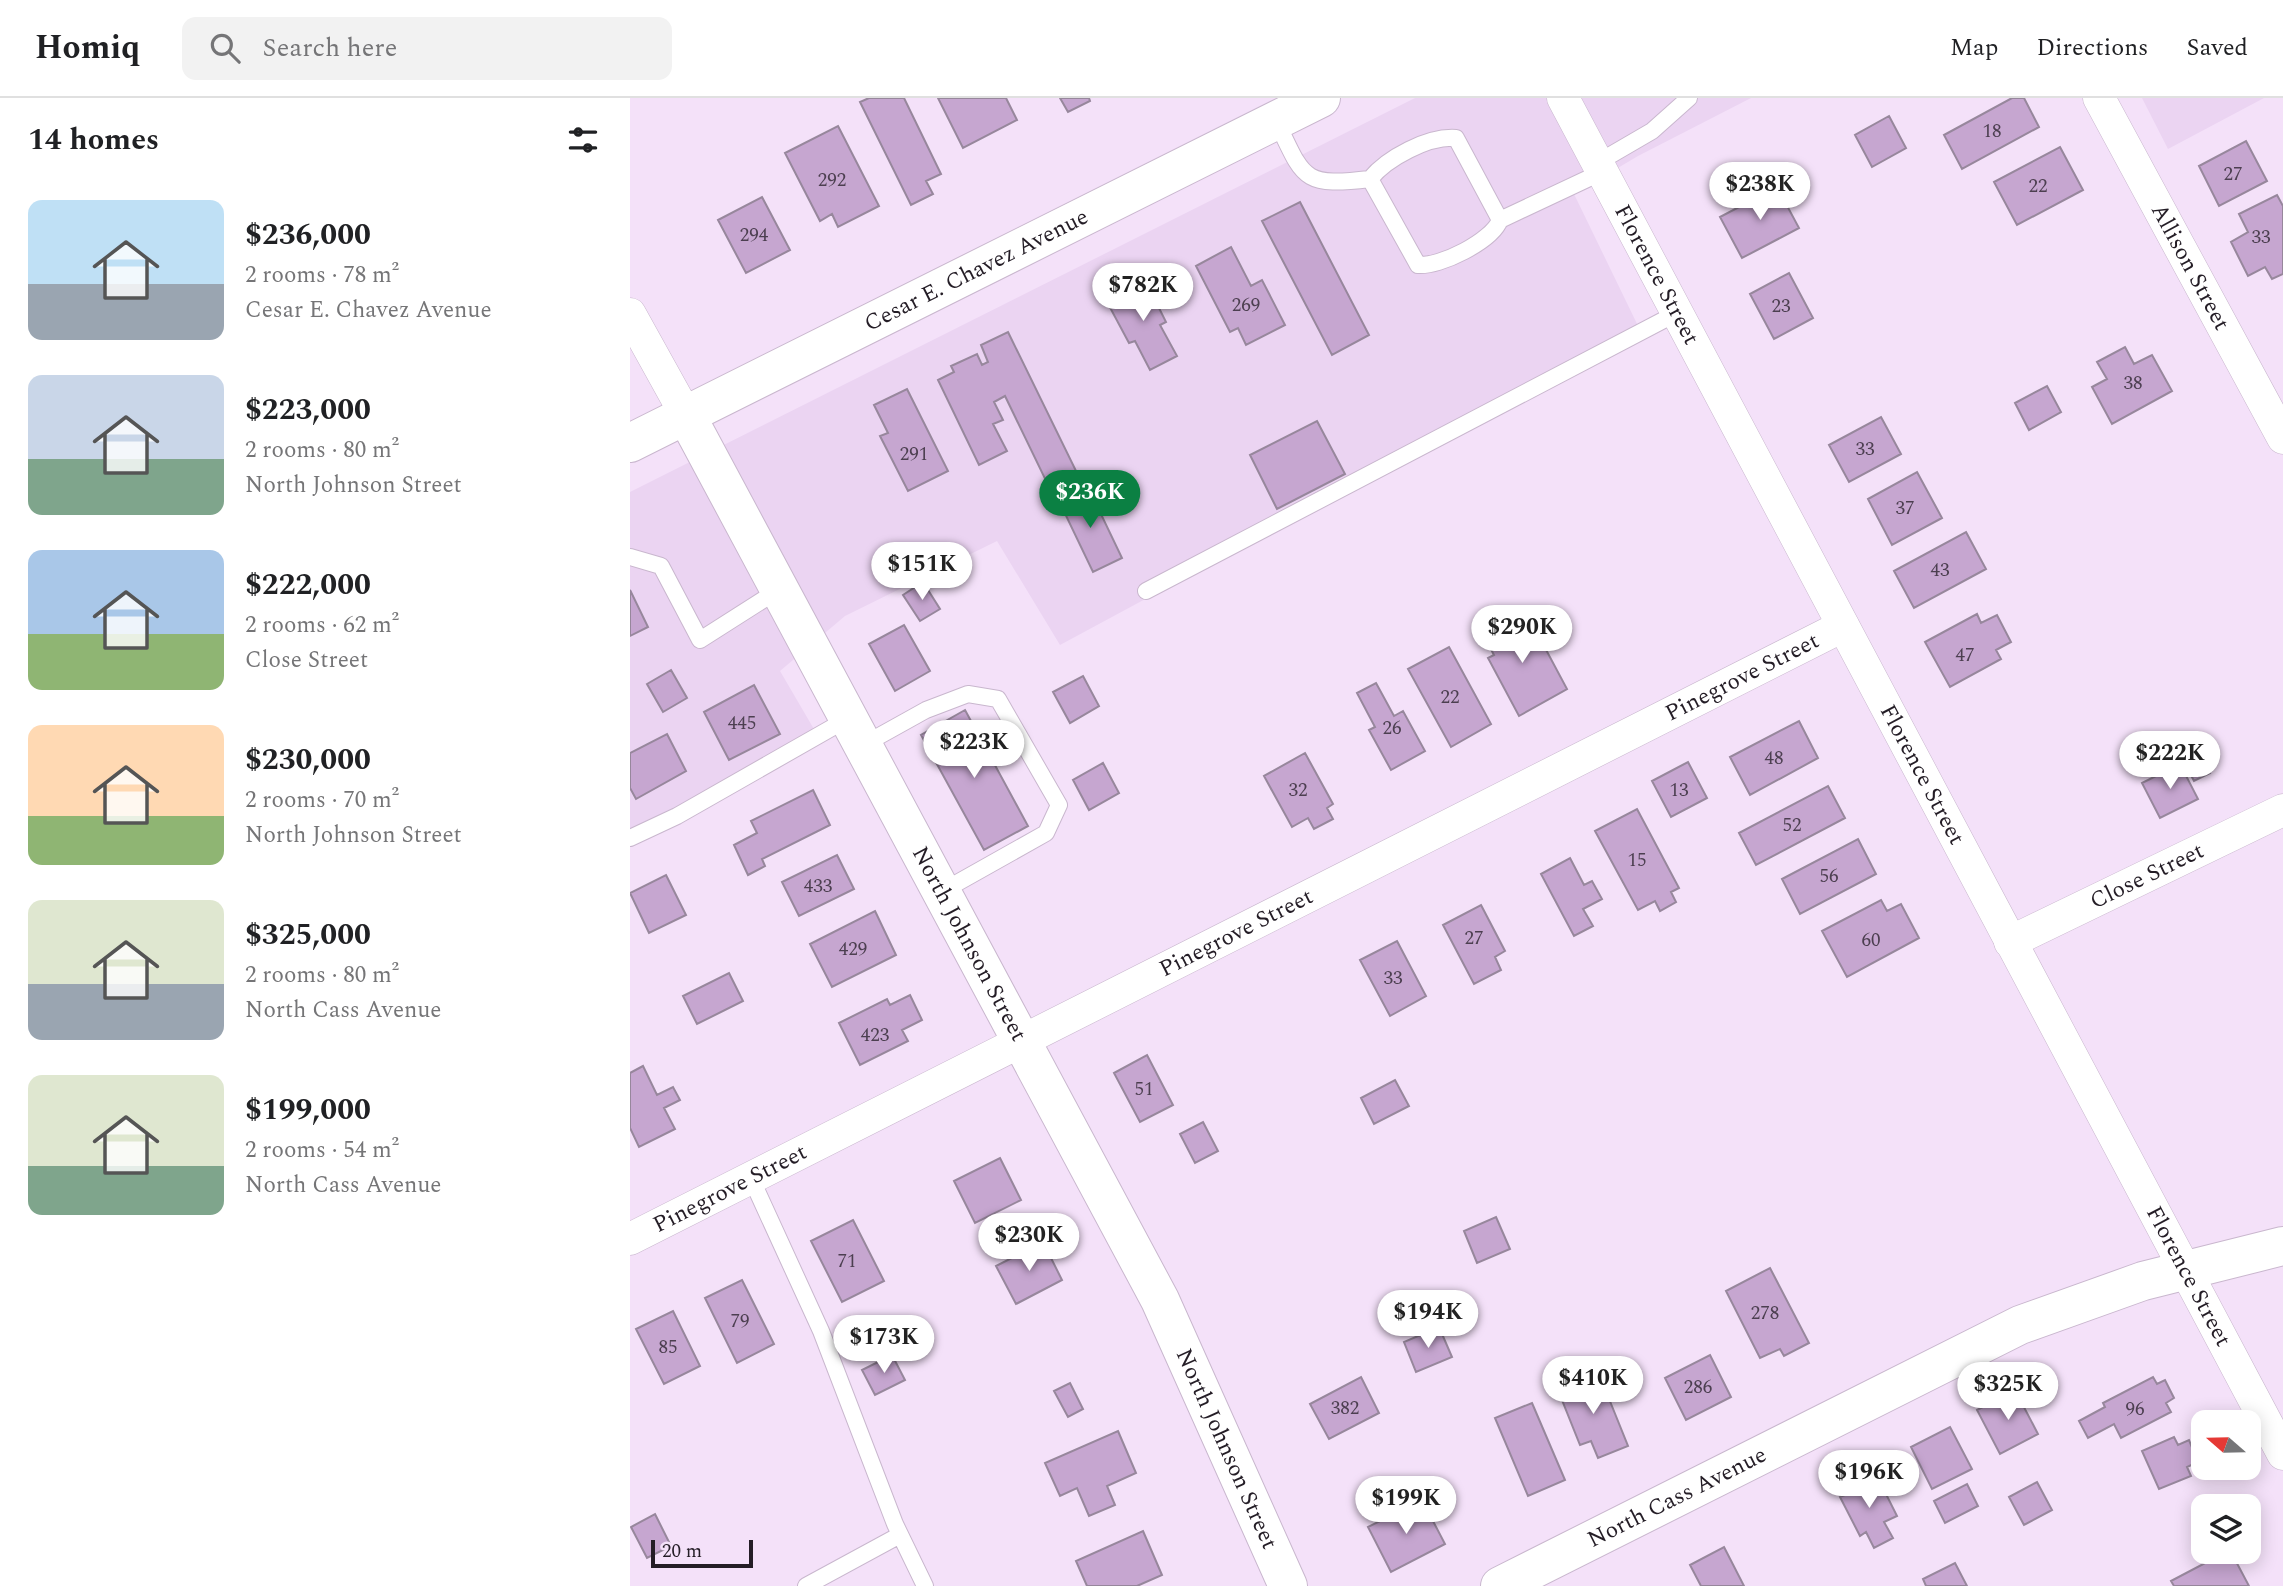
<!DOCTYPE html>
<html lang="en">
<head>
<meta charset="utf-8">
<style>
	:root { --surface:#fff; --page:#f2f2f2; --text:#202124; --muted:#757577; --line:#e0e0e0; --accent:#0b8043 }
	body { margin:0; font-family:Spectral,serif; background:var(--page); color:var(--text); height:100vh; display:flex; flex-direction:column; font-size:26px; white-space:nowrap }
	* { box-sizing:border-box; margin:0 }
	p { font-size:23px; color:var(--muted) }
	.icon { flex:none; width:38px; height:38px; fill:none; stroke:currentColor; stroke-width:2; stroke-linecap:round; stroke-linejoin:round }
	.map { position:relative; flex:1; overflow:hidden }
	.side { display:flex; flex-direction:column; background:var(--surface); width:630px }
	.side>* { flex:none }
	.needle { width:46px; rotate:290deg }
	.tools { position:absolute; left:1561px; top:1312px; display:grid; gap:14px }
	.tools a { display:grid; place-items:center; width:70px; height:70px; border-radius:14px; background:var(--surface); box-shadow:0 4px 18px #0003; font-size:35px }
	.scale { position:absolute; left:21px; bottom:18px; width:102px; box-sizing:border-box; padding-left:7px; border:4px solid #241d26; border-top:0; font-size:19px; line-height:24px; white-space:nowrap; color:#241d26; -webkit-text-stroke:5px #f4e1f9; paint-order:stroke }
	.price { position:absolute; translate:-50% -60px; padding:0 16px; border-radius:24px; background:#fff; color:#222; font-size:23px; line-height:46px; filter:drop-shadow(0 2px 4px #0008) }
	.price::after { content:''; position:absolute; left:50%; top:42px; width:21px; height:16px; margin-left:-10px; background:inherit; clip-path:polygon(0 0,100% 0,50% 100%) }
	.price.active { background:var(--accent); color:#fff }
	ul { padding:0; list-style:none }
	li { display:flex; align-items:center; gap:21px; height:175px; padding:0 28px }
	li span { display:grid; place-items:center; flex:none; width:196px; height:140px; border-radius:14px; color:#555 }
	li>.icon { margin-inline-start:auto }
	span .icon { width:84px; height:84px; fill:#fffc; stroke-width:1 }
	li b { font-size:30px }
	h2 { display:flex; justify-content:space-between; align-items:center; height:84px; padding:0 28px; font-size:30px }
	header { display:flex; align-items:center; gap:42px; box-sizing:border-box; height:98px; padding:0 35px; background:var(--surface); border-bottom:2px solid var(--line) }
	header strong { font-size:33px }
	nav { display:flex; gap:38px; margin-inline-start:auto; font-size:24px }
	.search { width:490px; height:63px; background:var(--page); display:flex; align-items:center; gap:18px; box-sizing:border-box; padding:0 24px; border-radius:14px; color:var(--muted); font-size:26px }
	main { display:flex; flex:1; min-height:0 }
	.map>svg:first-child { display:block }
	.built { fill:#ebd4f2 }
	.building { fill:#c6a6d0; stroke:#97879c; stroke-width:2 }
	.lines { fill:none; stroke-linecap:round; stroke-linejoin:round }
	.service-casing { stroke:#c9b7ce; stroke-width:18 }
	.minor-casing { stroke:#c9b7ce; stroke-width:33 }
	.tertiary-casing { stroke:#c9b7ce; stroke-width:40 }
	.primary-casing { stroke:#c9b7ce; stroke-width:40 }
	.service { stroke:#fff; stroke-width:16 }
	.minor { stroke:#fff; stroke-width:32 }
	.tertiary { stroke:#fff; stroke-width:38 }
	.primary { stroke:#fff; stroke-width:38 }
	.labels { text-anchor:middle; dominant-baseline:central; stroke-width:6; stroke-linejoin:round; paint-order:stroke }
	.number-label { font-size:19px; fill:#4c3f50 }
	.street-label { font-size:23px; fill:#241d26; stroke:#f4e1f9 }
</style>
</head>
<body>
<header>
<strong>Homiq</strong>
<div class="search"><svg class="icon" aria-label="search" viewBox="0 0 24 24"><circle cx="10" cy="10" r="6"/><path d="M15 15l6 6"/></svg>Search here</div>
<nav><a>Map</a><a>Directions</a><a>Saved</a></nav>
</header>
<main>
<section class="side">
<h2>14 homes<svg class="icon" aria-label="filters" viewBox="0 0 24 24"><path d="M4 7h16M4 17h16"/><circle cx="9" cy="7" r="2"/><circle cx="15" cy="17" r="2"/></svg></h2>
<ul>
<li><span style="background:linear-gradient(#bfe0f5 60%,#9aa5b1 0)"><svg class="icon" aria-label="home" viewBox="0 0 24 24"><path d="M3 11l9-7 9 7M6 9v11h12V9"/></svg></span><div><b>$236,000</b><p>2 rooms · 78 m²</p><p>Cesar E. Chavez Avenue</p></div></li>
<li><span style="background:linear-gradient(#c9d6e8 60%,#7fa58c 0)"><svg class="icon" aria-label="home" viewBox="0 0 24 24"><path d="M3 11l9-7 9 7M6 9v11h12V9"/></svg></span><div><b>$223,000</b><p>2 rooms · 80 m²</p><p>North Johnson Street</p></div></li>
<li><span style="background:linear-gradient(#a9c7e8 60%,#8fb573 0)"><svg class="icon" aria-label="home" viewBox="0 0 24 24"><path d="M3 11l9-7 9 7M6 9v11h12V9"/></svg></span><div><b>$222,000</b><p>2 rooms · 62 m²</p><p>Close Street</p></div></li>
<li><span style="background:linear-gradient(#ffd9b3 65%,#8fb573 0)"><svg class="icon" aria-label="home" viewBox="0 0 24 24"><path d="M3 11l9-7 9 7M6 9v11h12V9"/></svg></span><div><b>$230,000</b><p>2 rooms · 70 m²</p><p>North Johnson Street</p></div></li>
<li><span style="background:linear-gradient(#dfe7d0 60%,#9aa5b1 0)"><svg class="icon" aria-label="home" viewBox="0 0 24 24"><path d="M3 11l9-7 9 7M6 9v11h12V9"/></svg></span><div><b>$325,000</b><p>2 rooms · 80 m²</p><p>North Cass Avenue</p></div></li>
<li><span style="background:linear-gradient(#dfe7d0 65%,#7fa58c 0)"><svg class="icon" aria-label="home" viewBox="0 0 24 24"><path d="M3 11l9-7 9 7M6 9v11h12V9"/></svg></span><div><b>$199,000</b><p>2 rooms · 54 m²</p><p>North Cass Avenue</p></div></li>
</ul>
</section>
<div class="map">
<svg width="1653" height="1488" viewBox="0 0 1653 1488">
	<rect width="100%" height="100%" fill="#f4e1f9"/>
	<path class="built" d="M785 0H1121L1008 58 944 96 1011 234 430 547 367 443 215 518 150 573 188 638 0 734V394Z
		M1512 0H1634L1538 51Z"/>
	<path class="building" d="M239 0H274L311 76 296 83 303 96 281 107 230 4Z
		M308 0H376L387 22 333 50Z
		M430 0H459L460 3 438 14Z
		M1382 0H1394L1409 29 1332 71 1314 37Z
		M1259 18 1276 50 1242 69 1225 37Z
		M208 28 249 108 208 129 202 116 190 123 155 55Z
		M1616 43 1637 83 1589 108 1569 68Z
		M1430 49 1453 92 1387 127 1364 84Z
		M1147 89 1169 130 1112 160 1090 119Z
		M1647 97 1653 108V176L1642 181 1635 169 1618 178 1601 144 1618 134 1609 116Z
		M132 99 160 152 116 175 88 122Z
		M670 104 739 237 702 257 632 123Z
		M601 149 621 188 632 182 655 227 616 247 608 230 600 234 566 168Z
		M1159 175 1183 220 1144 241 1120 196Z
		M515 182 536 224 530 227 547 258 520 272 505 243 499 245 476 202Z
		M378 234 448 377 420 391 375 298 364 304 373 322 363 326 377 353 349 367 308 282 324 274 321 268 347 256 352 267 358 264 351 247Z
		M1495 249 1504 266 1522 257 1542 293 1482 326 1462 289 1477 281 1467 264Z
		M1417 288 1431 314 1399 332 1385 305Z
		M277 291 318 373 278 393 250 338 258 335 244 307Z
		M1251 319 1271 356 1219 384 1199 347Z
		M687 323 715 376 647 411 620 357Z
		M1287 374 1312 420 1262 447 1238 401Z
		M458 389 492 460 463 474 429 403Z
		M1336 434 1356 471 1284 510 1264 473Z
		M293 484 310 511 290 523 273 497Z
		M0 492 18 529 0 538Z
		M880 514 895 540 906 533 937 591 889 618 858 560 864 557 850 531Z
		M1347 516 1351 525 1367 517 1381 544 1366 552 1371 561 1320 589 1295 544Z
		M274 527 300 573 265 593 239 546Z
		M819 549 861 626 821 649 778 571Z
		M41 572 57 600 33 614 17 586Z
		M453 578 469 608 440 625 423 594Z
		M746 585 764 618 773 613 795 653 761 672 739 632 745 629 727 595Z
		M124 587 150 636 99 662 74 614Z
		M335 612 398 728 354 752 291 637Z
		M1169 623 1188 660 1120 697 1100 659Z
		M37 636 56 673 6 701 0 690V655Z
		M1563 640 1580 675 1564 683 1546 649Z
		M675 655 703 706 697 710 703 721 684 731 678 720 662 729 634 678Z
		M1058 664 1077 700 1041 719 1022 683Z
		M473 665 489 695 459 712 443 682Z
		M1550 666 1568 701 1530 720 1512 685Z
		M1198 688 1215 720 1126 767 1109 735Z
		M183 692 200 727 132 761 135 768 118 777 104 747 127 735 121 723Z
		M1007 711 1049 790 1041 794 1046 804 1030 813 1025 803 1008 812 965 733Z
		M1228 741 1246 776 1170 816 1152 781Z
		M207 757 224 791 169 818 152 784Z
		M940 760 954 787 962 783 972 801 953 811 963 828 944 838 911 776Z
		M36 777 56 817 19 835 0 795Z
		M1251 802 1257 813 1271 806 1289 840 1217 879 1192 833Z
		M851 807 875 853 865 859 871 872 844 886 813 827Z
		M245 813 266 857 202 889 180 846Z
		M767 843 796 898 760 918 730 862Z
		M99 875 113 903 67 926 53 898Z
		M280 897 292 922 272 932 278 943 230 967 209 925 257 901 260 907Z
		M517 957 543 1007 510 1024 484 975Z
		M13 968 27 997 43 989 50 1002 34 1010 45 1031 9 1049 0 1030V975Z
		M765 982 779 1008 744 1026 731 1000Z
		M573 1024 588 1053 565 1065 550 1036Z
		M370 1060 391 1102 345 1125 324 1083Z
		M866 1119 880 1151 847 1165 834 1133Z
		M223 1122 254 1183 212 1204 181 1143Z
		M413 1144 432 1182 386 1206 366 1168Z
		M1140 1170 1179 1245 1154 1258 1150 1251 1130 1260 1096 1193Z
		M112 1182 144 1246 107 1265 75 1200Z
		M43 1213 70 1268 34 1286 6 1231Z
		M809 1229 822 1259 786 1274 774 1244Z
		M262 1257 275 1282 245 1297 232 1272Z
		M1080 1257 1101 1299 1056 1322 1035 1280Z
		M969 1276 998 1348 968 1360 961 1343 950 1347 928 1292Z
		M731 1279 749 1315 699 1341 680 1306Z
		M1523 1279 1527 1286 1535 1282 1544 1300 1536 1305 1541 1314 1491 1340 1484 1326 1458 1340 1449 1323 1475 1309 1473 1305Z
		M440 1285 453 1311 438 1319 424 1293Z
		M1385 1292 1408 1336 1370 1356 1347 1312Z
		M902 1305 935 1382 898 1398 865 1320Z
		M1320 1329 1342 1371 1302 1391 1281 1349Z
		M488 1333 506 1375 477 1388 485 1407 459 1418 447 1390 430 1398 415 1365Z
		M1544 1339 1548 1347 1559 1342 1568 1364 1557 1369 1561 1378 1529 1391 1512 1353Z
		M1230 1380 1234 1387 1248 1380 1267 1418 1254 1424 1263 1440 1244 1450 1236 1434 1230 1438 1210 1399 1215 1397 1211 1390Z
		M1407 1384 1422 1412 1394 1427 1379 1399Z
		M1337 1386 1348 1408 1315 1425 1304 1403Z
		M792 1402 815 1446 761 1474 738 1429Z
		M25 1416 41 1448 17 1460 1 1429Z
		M513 1433 532 1477 507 1488H457L446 1463Z
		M1094 1449 1114 1488H1071L1060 1467Z
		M1596 1454H1601L1619 1488H1544L1541 1483Z
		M1325 1465 1337 1488H1296L1293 1481Z"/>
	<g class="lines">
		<defs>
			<path id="service" d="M646 22C674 81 672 89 740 81
				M967 65 1022 33 1059 0
				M870 122 826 40C798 38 757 60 740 81L788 167C810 169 862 143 870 122L972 74
				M0 459 31 468 70 542 150 491
				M516 493 1047 215
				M233 647 296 612 338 596 368 601 429 707 416 735 311 794
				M0 740 47 718 219 620
				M121 1080 191 1233 265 1426 295 1488
				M176 1488 270 1437"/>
			<g id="minor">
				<path id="s1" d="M933 0 1653 1356"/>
				<path id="s2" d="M1469 0 1653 340"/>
				<path d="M0 216 56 317"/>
				<path id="s3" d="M1380 844 1653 712"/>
				<path id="s4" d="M0 1141 1213 528"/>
			</g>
			<g id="tertiary">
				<path id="s5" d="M56 317 530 1202 658 1488"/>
			</g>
			<g id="primary">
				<path id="s6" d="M0 345 691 0"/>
				<path id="s7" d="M870 1488 1390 1227 1513 1183 1653 1148"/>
			</g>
		</defs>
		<use href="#service" class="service-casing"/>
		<use href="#minor" class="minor-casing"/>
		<use href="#tertiary" class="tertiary-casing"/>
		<use href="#primary" class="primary-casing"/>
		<use href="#service" class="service"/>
		<use href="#minor" class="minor"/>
		<use href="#tertiary" class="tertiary"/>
		<use href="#primary" class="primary"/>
	</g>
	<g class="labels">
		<g class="number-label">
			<text x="1362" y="33">18</text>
			<text x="1603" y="76">27</text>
			<text x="202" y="82">292</text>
			<text x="1408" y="88">22</text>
			<text x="124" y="137">294</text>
			<text x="1631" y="139">33</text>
			<text x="616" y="207">269</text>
			<text x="1151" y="208">23</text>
			<text x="1503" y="285">38</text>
			<text x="1235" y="351">33</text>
			<text x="284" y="356">291</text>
			<text x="1275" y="410">37</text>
			<text x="1310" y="472">43</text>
			<text x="1335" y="557">47</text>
			<text x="820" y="599">22</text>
			<text x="112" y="625">445</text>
			<text x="762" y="630">26</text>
			<text x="1144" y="660">48</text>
			<text x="668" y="692">32</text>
			<text x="1049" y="692">13</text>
			<text x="1162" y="727">52</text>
			<text x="1007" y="762">15</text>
			<text x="1199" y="778">56</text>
			<text x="188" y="788">433</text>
			<text x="844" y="840">27</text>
			<text x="1241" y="842">60</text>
			<text x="223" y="851">429</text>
			<text x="763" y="880">33</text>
			<text x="245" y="937">423</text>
			<text x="514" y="991">51</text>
			<text x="217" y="1163">71</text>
			<text x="1135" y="1215">278</text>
			<text x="110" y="1223">79</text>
			<text x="38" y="1249">85</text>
			<text x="1068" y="1289">286</text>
			<text x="715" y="1310">382</text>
			<text x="1505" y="1311">96</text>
		</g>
		<g class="street-label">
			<text stroke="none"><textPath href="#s2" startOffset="192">Allison Street</textPath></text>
			<text stroke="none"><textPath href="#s6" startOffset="387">Cesar E. Chavez Avenue</textPath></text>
			<text stroke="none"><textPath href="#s1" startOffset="200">Florence Street</textPath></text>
			<text stroke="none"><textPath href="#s4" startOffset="1246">Pinegrove Street</textPath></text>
			<text stroke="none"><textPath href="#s1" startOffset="766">Florence Street</textPath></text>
			<text stroke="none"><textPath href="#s3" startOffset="152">Close Street</textPath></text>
			<text stroke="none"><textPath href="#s4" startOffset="679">Pinegrove Street</textPath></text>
			<text stroke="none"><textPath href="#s5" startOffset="600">North Johnson Street</textPath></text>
			<text stroke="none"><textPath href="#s4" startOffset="112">Pinegrove Street</textPath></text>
			<text stroke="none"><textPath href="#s1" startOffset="1334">Florence Street</textPath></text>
			<text stroke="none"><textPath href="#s5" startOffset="1167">North Johnson Street</textPath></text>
			<text stroke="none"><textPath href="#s7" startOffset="198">North Cass Avenue</textPath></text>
		</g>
	</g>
</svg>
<div class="tools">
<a><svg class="needle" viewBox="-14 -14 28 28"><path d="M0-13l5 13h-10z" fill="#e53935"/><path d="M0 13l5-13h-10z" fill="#757577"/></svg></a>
<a><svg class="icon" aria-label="layers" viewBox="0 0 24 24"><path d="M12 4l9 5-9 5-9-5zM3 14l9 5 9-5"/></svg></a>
</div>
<div class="scale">20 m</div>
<b class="price" style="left:1130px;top:124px">$238K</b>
<b class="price" style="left:513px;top:225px">$782K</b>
<b class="price active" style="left:460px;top:432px">$236K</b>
<b class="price" style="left:292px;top:504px">$151K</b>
<b class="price" style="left:892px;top:567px">$290K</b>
<b class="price" style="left:344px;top:682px">$223K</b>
<b class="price" style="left:1540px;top:693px">$222K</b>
<b class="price" style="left:399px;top:1175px">$230K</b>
<b class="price" style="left:798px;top:1252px">$194K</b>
<b class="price" style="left:254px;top:1277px">$173K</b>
<b class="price" style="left:963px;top:1318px">$410K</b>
<b class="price" style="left:1378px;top:1324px">$325K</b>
<b class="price" style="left:1239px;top:1412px">$196K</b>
<b class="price" style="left:776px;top:1438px">$199K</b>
</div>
</main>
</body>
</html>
